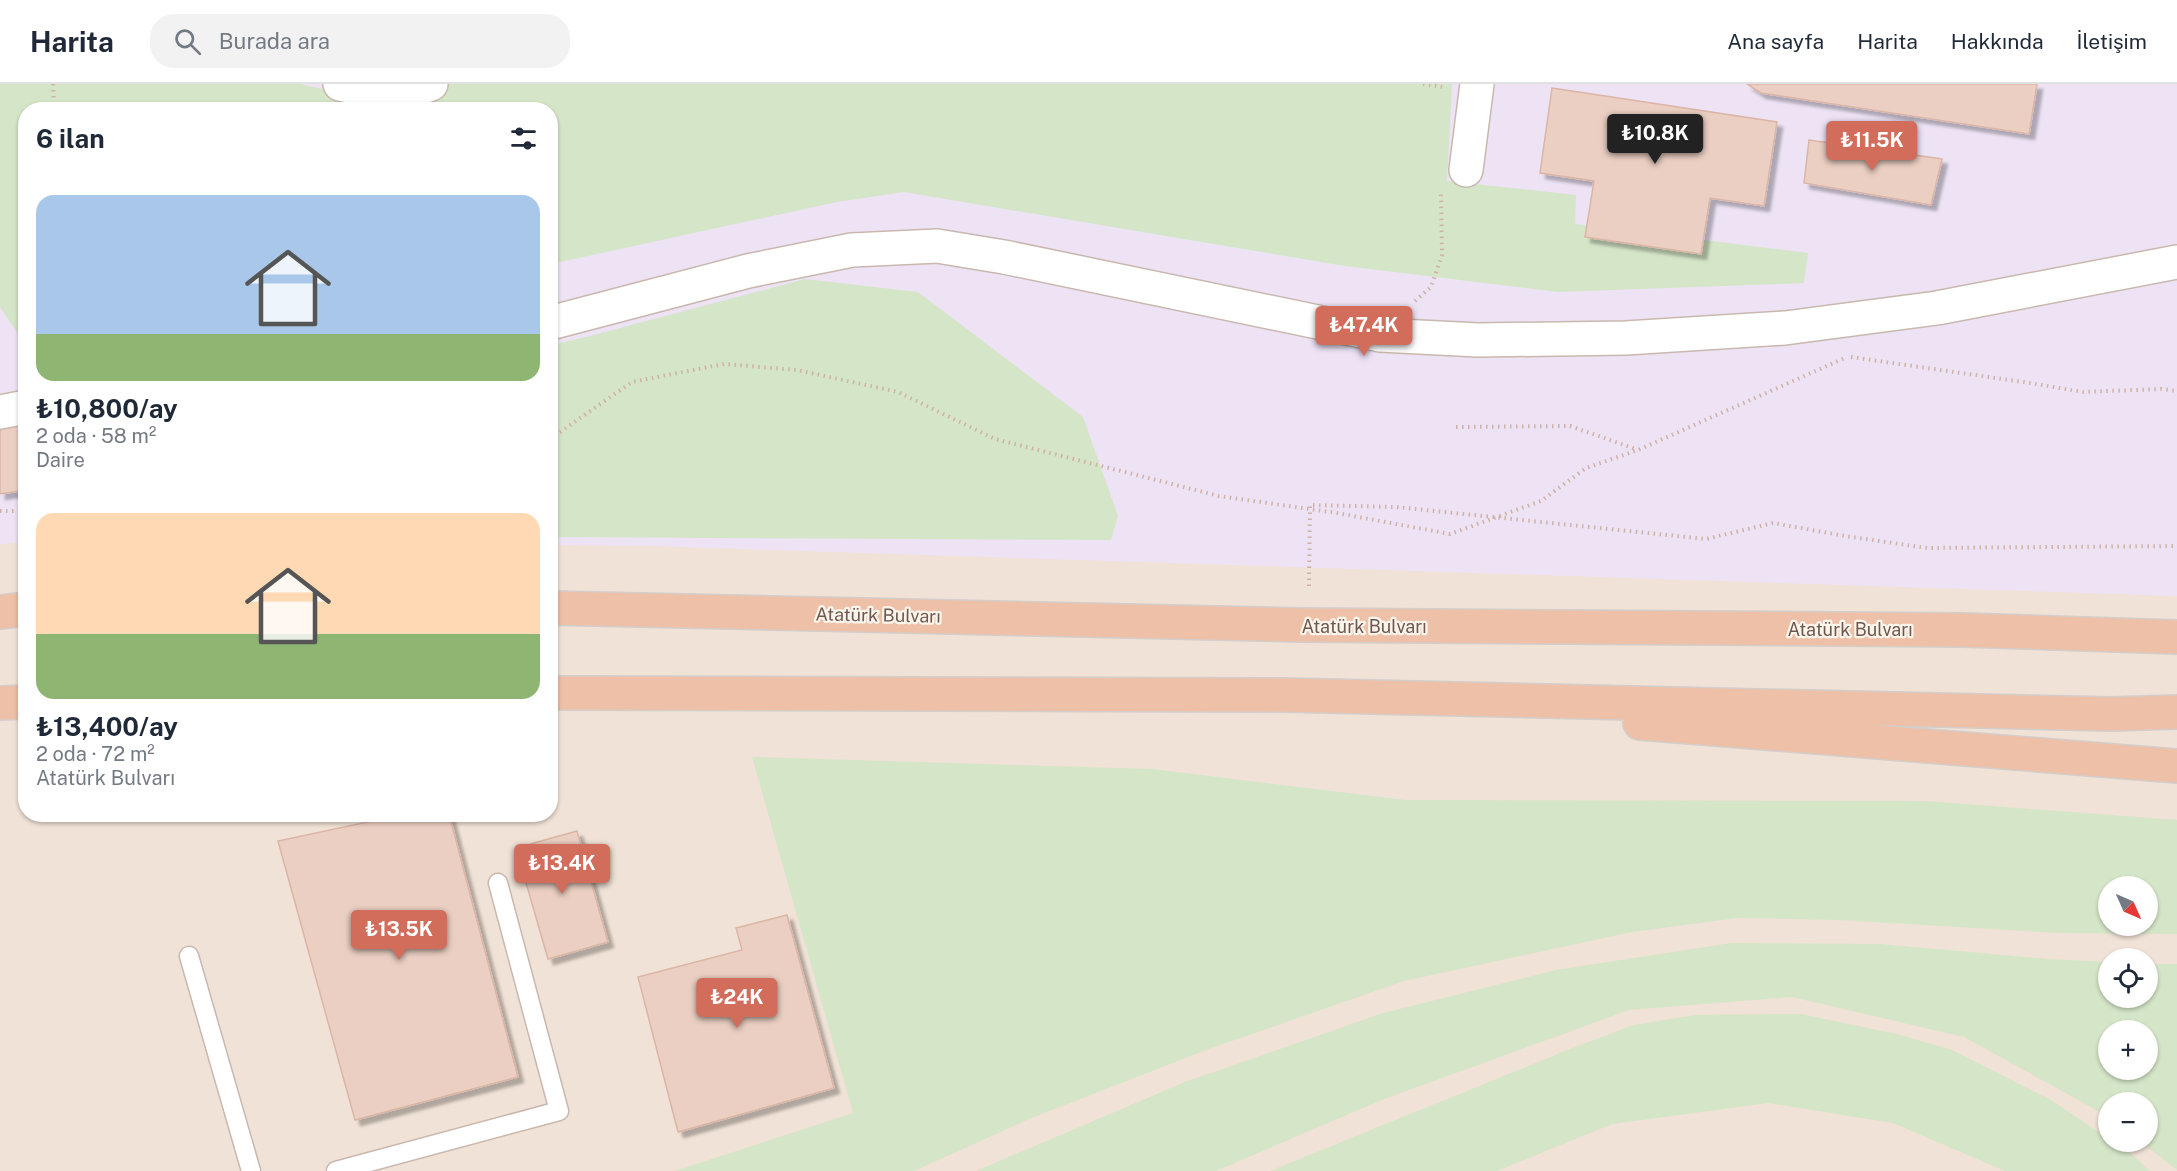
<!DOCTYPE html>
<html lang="tr">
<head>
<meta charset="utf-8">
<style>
	:root { --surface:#fff; --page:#f2f2f3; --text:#1f2937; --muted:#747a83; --line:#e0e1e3; --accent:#d26d5c }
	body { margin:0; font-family:"Public Sans",sans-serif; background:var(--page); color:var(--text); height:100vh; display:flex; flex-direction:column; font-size:22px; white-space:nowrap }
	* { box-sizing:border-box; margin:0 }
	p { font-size:20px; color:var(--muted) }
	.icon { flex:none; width:33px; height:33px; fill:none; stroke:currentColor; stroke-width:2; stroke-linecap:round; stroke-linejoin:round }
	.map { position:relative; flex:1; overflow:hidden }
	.drawer { position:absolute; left:18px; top:18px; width:540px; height:720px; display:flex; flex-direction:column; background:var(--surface); border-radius:24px; box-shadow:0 2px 4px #0004 }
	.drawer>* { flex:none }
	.needle { width:39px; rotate:135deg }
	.controls { position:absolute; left:2098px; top:792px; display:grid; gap:12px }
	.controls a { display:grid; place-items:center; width:60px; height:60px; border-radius:50%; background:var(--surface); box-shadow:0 2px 4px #0004; font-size:30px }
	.price { position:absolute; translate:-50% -51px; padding:0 14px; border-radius:6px; background:var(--accent); color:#fff; font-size:20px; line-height:39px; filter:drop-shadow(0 2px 3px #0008) }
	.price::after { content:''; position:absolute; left:50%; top:36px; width:18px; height:14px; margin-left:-9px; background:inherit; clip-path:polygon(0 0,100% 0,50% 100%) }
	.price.current { background:#222; color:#fff }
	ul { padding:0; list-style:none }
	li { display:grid; align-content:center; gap:12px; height:318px; padding:0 18px }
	li span { display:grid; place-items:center; height:186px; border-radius:18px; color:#555 }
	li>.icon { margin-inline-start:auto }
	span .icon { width:108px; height:108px; fill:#fffc; stroke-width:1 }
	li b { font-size:26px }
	h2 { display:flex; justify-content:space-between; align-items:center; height:72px; padding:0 18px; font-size:26px }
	header { display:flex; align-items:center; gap:36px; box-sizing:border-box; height:84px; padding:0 30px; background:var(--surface); border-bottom:2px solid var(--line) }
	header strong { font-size:28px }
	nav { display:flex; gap:33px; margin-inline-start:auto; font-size:21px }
	.search { width:420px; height:54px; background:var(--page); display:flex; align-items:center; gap:15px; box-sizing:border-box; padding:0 21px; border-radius:24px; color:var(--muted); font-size:22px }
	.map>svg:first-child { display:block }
	.residential { fill:#f0e2d6; fill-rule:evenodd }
	.education { fill:#ede3f5 }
	.green { fill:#d5e5c7; fill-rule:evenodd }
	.building { fill:#ebcfc2; stroke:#dbb5a5; stroke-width:1.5; filter:url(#shadow) }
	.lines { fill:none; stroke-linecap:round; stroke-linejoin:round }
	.service-casing { stroke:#c9b8ae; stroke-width:21 }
	.minor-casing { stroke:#c9b8ae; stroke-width:36 }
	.trunk-casing { stroke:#d4cdca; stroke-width:36 }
	.path { stroke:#cfb2a5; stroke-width:4; stroke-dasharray:1.5 4.5; stroke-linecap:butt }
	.service { stroke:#fff; stroke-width:18 }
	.minor { stroke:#fff; stroke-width:33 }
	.trunk { stroke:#edc0a7; stroke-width:33 }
	.labels { text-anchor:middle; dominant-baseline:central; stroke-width:4.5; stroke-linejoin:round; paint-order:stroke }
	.street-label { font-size:18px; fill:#6f584f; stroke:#fcf5ec }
</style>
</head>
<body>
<header>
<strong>Harita</strong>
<div class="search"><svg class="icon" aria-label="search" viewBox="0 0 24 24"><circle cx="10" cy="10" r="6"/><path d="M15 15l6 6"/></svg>Burada ara</div>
<nav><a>Ana sayfa</a><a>Harita</a><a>Hakkında</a><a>İletişim</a></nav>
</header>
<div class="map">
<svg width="2177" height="1087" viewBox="0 0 2177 1087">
	<defs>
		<filter id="shadow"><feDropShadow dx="5.5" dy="5.5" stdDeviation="1.5" flood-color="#0004"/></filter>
	</defs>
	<rect width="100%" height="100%" fill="#f9f0e7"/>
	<path class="residential" d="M0 0H2177V1087H0ZM26 26H550V730H26ZM2109 802H2148V842H2109ZM2109 874H2148V914H2109ZM2109 946H2148V986H2109ZM2109 1018H2148V1058H2109Z"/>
	<path class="education" d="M0 0H2177V512L651 462 551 461 550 26H26L25 458 0 460Z"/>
	<path class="green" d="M0 0H300L403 23 409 0H1452L1447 97 1576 111 1575 140 1808 169 1804 199 1558 208 1345 182 904 108 837 118 551 180 550 26H26L25 260 0 223Z
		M805 195 918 208 1083 333 1118 432 1111 456 551 453V261L590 252Z
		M752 673 1153 685 1405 716 1925 717 2177 736V850L2058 849 1839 836 1737 834 1632 848 1404 897 1206 966 1029 1035 914 1087H675L853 1029ZM2109 802H2148V842H2109Z
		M1731 859 1880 860 2049 875 2109 878V914H2148V880H2177V1086L2141 1058H2148V1018H2109V1033L1964 953 1792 913 1629 926 1384 1015 1216 1087H976L1185 998 1383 929 1556 886ZM2148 946V986H2109V946Z
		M1776 930H1801L1897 950 1952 966 2051 1016 2109 1055V1058C2124 1059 2139 1078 2150 1087H2005L1893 1039 1768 1019 1612 1040 1497 1087H1270L1570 965 1634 941 1695 931Z"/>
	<path class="building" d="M1747 0H2037L2029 50 1761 9Z
		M1552 4 1777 38 1764 122 1710 114 1701 170 1585 153 1594 97 1540 89Z
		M1809 56 1942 75 1931 121 1804 99Z
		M21 341 26 376V406L0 410V344Z
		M405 730H449L518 993 355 1036 278 757Z
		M577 747 608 858 548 875 516 764Z
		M787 831 834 1004 678 1048 638 893 742 866 736 844Z"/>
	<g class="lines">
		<defs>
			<path id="service" d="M189 872 251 1087
				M336 1087 559 1027 498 799"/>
			<path id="minor" d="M340 0 398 12 431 0
				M1466 86 1477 0
				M550 239 748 187 852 166 937 162 1004 173 1380 251 1478 256 1626 254 1785 244 1937 224 2177 178
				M0 328 26 323"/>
			<path id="trunk" d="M550 524 1301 541 1962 546 2177 553
				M0 528 26 525
				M550 609 1283 611 2112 630 2177 628
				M0 619 26 618
				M1640 639 2177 682"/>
		</defs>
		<use href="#service" class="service-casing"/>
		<use href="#minor" class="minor-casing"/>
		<use href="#trunk" class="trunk-casing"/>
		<path class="path" d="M53 0 54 26
			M1423 0 1442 3
			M1415 217 1431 203 1442 171 1441 110
			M1851 273 2030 299 2083 308 2161 305 2177 307
			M1456 343 1570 342 1638 366
			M550 355 632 298 724 280 797 286 898 308 995 355 1219 412 1337 429 1450 450 1541 417 1586 384 1638 366 1847 273
			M0 427H26
			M1309 502 1310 421 1396 423 1706 455 1773 439 1845 452 1927 464 2177 462"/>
		<use href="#service" class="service"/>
		<use href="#minor" class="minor"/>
		<use href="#trunk" class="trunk"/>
	</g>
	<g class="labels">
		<g class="street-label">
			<text transform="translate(878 531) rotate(1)">Atatürk Bulvarı</text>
			<text x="1364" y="542">Atatürk Bulvarı</text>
			<text x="1850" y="545">Atatürk Bulvarı</text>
		</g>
	</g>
</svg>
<div class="controls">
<a><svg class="needle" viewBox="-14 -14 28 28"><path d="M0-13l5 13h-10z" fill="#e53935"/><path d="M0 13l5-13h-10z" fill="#747a83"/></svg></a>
<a><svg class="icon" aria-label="locate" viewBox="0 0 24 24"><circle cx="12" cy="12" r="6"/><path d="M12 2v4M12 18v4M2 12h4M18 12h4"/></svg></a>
<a>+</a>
<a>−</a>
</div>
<b class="price current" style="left:1655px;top:81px">₺10.8K</b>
<b class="price" style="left:1872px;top:88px">₺11.5K</b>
<b class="price" style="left:1364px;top:273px">₺47.4K</b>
<b class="price" style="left:562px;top:811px">₺13.4K</b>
<b class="price" style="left:399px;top:877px">₺13.5K</b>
<b class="price" style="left:737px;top:945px">₺24K</b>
<section class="drawer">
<h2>6 ilan<svg class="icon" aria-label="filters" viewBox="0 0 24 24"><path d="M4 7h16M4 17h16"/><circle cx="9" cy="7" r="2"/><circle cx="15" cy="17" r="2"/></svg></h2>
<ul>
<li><span style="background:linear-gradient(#a9c7e8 75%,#8fb573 0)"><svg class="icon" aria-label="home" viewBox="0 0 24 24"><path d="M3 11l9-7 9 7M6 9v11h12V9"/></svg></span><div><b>₺10,800/ay</b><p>2 oda · 58 m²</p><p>Daire</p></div></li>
<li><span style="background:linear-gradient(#ffd9b3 65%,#8fb573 0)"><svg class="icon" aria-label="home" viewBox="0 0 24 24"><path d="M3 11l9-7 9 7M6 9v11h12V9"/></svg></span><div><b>₺13,400/ay</b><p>2 oda · 72 m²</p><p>Atatürk Bulvarı</p></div></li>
</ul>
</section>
</div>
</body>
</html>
